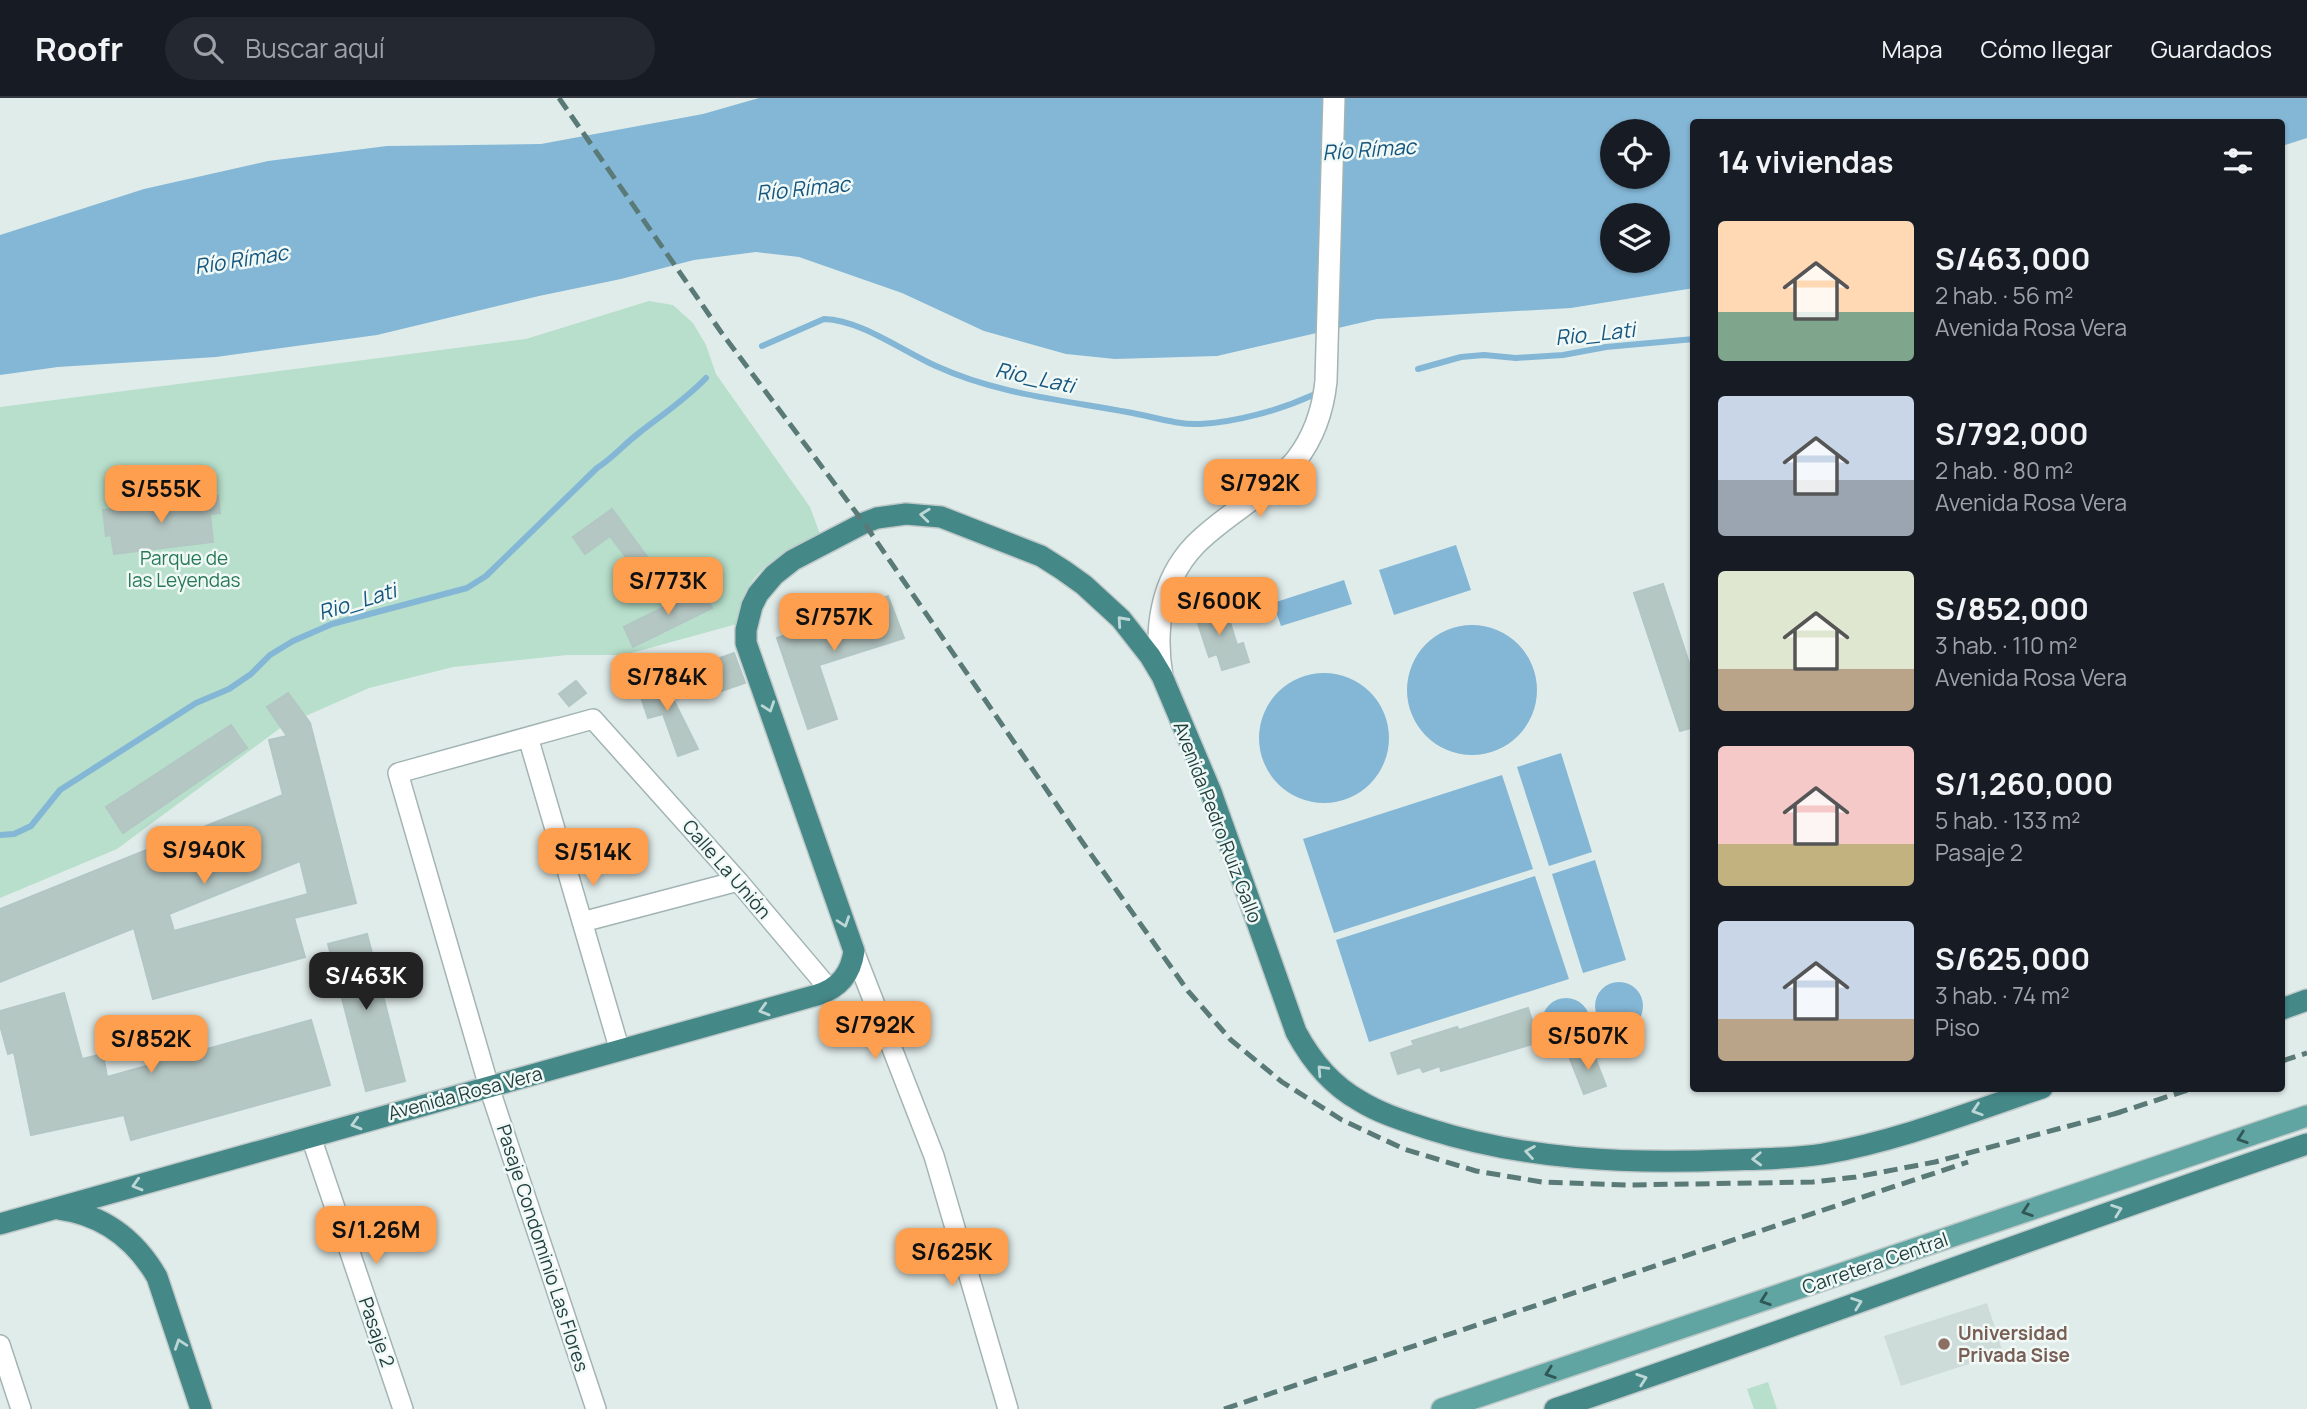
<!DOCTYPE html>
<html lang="es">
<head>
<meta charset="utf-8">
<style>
	:root { --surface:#171b24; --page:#242831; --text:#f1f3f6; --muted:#9ea1a6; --line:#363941; --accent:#fd9f4e }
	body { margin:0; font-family:Manrope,sans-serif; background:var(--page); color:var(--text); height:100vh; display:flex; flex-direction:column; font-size:26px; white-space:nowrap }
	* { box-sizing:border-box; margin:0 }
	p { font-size:23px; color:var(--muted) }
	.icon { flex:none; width:38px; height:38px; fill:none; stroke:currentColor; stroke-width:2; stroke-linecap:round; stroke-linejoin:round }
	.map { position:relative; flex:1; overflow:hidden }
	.details { position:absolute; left:1690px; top:21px; width:595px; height:973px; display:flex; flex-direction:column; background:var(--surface); border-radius:7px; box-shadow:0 2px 5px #0004 }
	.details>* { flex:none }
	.fabs { position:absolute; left:1600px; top:21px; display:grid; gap:14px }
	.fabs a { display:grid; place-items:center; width:70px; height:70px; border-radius:50%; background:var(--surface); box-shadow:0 2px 5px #0004; font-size:35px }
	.price { position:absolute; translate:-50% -60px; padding:0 16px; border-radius:14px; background:var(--accent); color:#111; font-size:23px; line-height:46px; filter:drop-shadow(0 2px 4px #0008) }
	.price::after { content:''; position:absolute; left:50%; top:42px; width:21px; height:16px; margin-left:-10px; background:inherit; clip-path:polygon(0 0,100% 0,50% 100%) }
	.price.selected { background:#222; color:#fff }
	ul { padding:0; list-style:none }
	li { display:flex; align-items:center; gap:21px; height:175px; padding:0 28px }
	li span { display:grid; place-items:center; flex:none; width:196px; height:140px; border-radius:7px; color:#555 }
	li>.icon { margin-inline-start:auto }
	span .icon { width:84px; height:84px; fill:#fffc; stroke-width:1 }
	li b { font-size:30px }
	h2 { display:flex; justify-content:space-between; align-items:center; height:84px; padding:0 28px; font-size:30px }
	header { display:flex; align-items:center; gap:42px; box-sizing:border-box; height:98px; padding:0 35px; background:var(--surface); border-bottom:2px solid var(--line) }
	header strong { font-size:33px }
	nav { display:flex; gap:38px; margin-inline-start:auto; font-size:24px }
	.search { width:490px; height:63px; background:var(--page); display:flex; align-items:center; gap:18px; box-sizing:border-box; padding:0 24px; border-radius:38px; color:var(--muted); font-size:26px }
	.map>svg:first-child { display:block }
	.built { fill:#cedcd9 }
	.green { fill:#b7dfcb }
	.water { fill:#84b7d6; fill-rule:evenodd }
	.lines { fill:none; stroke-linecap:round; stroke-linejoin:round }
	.stream { stroke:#84b7d6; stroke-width:6 }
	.building { fill:#b5c7c3; stroke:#b2c6c3; stroke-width:2; fill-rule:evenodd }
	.minor-casing { stroke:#a2b4b3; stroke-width:22 }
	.tertiary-casing { stroke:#a2b4b3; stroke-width:24 }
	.primary-casing { stroke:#c0c9c9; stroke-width:24 }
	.trunk-casing { stroke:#c0c9c9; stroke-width:24 }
	.minor { stroke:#fff; stroke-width:19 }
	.tertiary { stroke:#fff; stroke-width:21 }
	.primary { stroke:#61a5a3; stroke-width:21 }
	.trunk { stroke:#458888; stroke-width:21 }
	.rail { stroke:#5a7a78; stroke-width:5; stroke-dasharray:14 7; stroke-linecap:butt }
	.oneway { stroke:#bdd7d6 }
	.oneway2 { stroke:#305856 }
	.education-dot { fill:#8d6e63; stroke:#f1f9f7; stroke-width:2.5 }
	.labels { text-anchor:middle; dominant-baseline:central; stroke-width:5; stroke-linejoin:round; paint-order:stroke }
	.park-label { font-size:19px; fill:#277858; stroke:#f1f9f7 }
	.street-label { font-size:19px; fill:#1f3e3d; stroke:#f1f9f7 }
	.education-label { font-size:19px; font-weight:bold; fill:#785e54; stroke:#f1f9f7; text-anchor:start }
	.water-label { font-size:21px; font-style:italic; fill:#15567f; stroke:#f1f9f7 }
</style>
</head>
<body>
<header>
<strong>Roofr</strong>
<div class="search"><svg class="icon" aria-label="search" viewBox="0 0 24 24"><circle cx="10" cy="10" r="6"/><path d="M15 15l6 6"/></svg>Buscar aquí</div>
<nav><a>Mapa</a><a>Cómo llegar</a><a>Guardados</a></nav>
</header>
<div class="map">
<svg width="2307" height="1311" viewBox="0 0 2307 1311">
	<rect width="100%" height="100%" fill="#e0ecea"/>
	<path class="built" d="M1987 1205 2003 1255 1901 1288 1884 1238Z"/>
	<path class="green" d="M649 203 673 207 693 225 706 247 716 276 810 409 820 436C778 457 742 474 737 526L624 557H567L453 569 369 590 283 628 117 751 0 800V309L526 241Z
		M1768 1284 1777 1311H1754L1747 1291Z"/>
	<path class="water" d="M759 0H2307V40L2282 48V24H1694V190L1571 210 1377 221 1217 258 1115 261 1066 256 984 233 902 195 799 159 756 154 694 162 621 181 539 198 377 237 216 259 58 269 0 277V137L144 91 268 63 387 48 541 46 703 16ZM1612 33H1657V79H1612ZM1612 117H1657V163H1612Z
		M1456 447 1471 492 1394 517 1379 472Z
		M1344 482 1352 506 1281 528 1273 505Z
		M1407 592a65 65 0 1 1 130 0a65 65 0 1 1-130 0Z
		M1259 640a65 65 0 1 1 130 0a65 65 0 1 1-130 0Z
		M1561 655 1592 754 1549 768 1517 669Z
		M1502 677 1533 771 1334 835 1303 741Z
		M1595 762 1626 862 1583 875 1552 776Z
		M1535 778 1569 881 1369 944 1336 842Z
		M1595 908a24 24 0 1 1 48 0a24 24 0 1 1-48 0Z
		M1542 924a24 24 0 1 1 48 0a24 24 0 1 1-48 0Z"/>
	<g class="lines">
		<path class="stream" d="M762 248 824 221C861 222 902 253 936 268 997 296 1062 302 1127 314 1151 318 1176 327 1200 326 1237 324 1280 312 1313 297
			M1418 271 1461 259 1484 257 1516 260 1563 257 1606 249 1694 241
			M0 737 14 736 31 728 60 692 196 605 229 591 251 576 270 557 293 543 332 526 467 490 486 478 597 370C614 359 623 347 639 335 662 317 686 301 706 280"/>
	</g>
	<path class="building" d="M218 398 220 415 210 416 213 444 114 456 111 437 106 438 103 412Z
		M612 411 648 460 634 470 610 438 585 456 573 439Z
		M1663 486 1694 580V629L1680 633 1634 495Z
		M702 490 712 510 633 549 624 529Z
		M888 498 904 540 819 567 837 621 808 631 777 540 870 509 869 505Z
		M1210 502 1217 525 1229 521 1237 547 1243 545 1249 564 1222 572 1217 556 1209 559 1192 507Z
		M734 555 745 585 704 599 694 569Z
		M659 574 663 581 698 651 678 658 663 616 648 620 638 590 653 585 650 578Z
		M576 583 586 595 569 608 559 596Z
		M288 595 310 625 356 805 294 820 305 859 153 901 134 830 0 884V811L283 697 269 642 287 638 267 609ZM300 763 308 796 174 833 169 816Z
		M231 627 247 650 123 735 106 709Z
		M367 836 405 983 366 993 328 846Z
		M64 895 82 961 103 956 107 979 311 922 330 987 131 1042 124 1017 31 1037 14 954 8 956 0 927V913Z
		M1528 910 1539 944 1441 973 1440 968 1423 974 1420 969 1398 976 1391 955 1414 947 1412 943 1457 929 1459 932Z
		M1592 952 1606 988 1584 996 1570 961Z"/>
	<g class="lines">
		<defs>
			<path id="minor" d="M528 639 620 953
				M582 824 738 783
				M854 853 934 1058 1008 1311
				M311 1039 403 1311
				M0 1247 21 1311
				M596 1311 489 989 398 675 593 621 738 783 830 892"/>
			<path id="tertiary" d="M1162 578C1154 532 1161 483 1194 448 1211 430 1233 416 1252 401 1267 389 1284 377 1296 362 1314 339 1323 312 1326 283L1334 0"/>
			<path id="primary" d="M1442 1311 2307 1018"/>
			<path id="trunk" d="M2282 911 2307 902
				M59 1111C104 1117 135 1141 157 1179L201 1311
				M0 1126 817 897C840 890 851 875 854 853L746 545V532L752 508 758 496 774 477 793 462 864 425 877 420 906 416 941 419 1041 458 1063 472 1084 487 1121 521 1150 558 1162 578 1211 694 1296 934C1311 962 1331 987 1360 1003 1381 1016 1405 1023 1429 1031 1526 1062 1627 1066 1728 1062 1760 1061 1792 1061 1823 1056 1898 1043 1971 1014 2042 990
				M1555 1311C1806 1226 2055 1131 2307 1046"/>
		</defs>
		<use href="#minor" class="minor-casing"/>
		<use href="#tertiary" class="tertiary-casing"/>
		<use href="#primary" class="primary-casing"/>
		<use href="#trunk" class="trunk-casing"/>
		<use href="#minor" class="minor"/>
		<use href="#tertiary" class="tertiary"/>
		<use href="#primary" class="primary"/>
		<use href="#trunk" class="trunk"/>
		<path class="rail" d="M559 0 721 234 864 425 1083 745 1188 893 1231 942 1282 984 1342 1022 1404 1051 1476 1073 1542 1084 1628 1087 1813 1084 1856 1079 1935 1064 2121 1014
			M2282 963 2307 955
			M2114 1016 2194 990
			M1224 1311 1968 1064"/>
	</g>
	<defs><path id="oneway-chevron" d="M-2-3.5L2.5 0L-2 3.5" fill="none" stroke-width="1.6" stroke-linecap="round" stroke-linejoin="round" transform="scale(1.75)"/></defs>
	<g class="oneway">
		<use href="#oneway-chevron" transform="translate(925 417) rotate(-174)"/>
		<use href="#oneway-chevron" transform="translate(1122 523) rotate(-132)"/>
		<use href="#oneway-chevron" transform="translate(769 609) rotate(71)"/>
		<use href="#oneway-chevron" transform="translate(844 824) rotate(71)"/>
		<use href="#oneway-chevron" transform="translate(764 912) rotate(164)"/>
		<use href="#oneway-chevron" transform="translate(1322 972) rotate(-133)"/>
		<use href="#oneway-chevron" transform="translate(1977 1012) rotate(162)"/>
		<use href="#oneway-chevron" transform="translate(356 1026) rotate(164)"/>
		<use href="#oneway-chevron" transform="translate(1530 1054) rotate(-171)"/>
		<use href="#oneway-chevron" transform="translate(1757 1061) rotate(178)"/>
		<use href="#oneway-chevron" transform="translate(137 1087) rotate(164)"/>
		<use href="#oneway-chevron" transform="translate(2117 1112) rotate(-20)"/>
		<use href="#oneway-chevron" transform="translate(1857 1205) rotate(-20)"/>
		<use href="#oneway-chevron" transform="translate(180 1246) rotate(-109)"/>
		<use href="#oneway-chevron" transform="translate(1642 1281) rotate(-19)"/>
	</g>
	<g class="oneway2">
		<use href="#oneway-chevron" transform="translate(2242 1040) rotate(161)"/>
		<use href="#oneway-chevron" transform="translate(2027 1113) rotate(161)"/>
		<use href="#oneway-chevron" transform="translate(1765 1202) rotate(161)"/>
		<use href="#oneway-chevron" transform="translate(1550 1275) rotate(161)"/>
	</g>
	<circle class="education-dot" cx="1944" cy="1246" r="7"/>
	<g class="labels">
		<g class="park-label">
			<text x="184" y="460">Parque de<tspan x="184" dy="22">las Leyendas</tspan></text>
		</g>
		<g class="street-label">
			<text transform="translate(1218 724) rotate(69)">Avenida Pedro Ruiz Gallo</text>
			<text transform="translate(727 771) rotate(49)">Calle La Unión</text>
			<text transform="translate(465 995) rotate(-15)">Avenida Rosa Vera</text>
			<text transform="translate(543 1150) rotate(72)">Pasaje Condominio Las Flores</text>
			<text transform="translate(1875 1165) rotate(-19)">Carretera Central</text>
			<text transform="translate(377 1234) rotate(71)">Pasaje 2</text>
		</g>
		<g class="education-label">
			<text x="1958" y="1235">Universidad<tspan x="1958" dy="22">Privada Sise</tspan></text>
		</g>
		<g class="water-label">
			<text transform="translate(1369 51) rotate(-4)">Río Rímac</text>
			<text transform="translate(803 90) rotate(-6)">Río Rímac</text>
			<text transform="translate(241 161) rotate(-9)">Río Rímac</text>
			<text transform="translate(1595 235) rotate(-6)">Rio_Lati</text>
			<text transform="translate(1035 279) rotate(12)">Rio_Lati</text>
			<text transform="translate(357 503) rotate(-17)">Rio_Lati</text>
		</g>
	</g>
</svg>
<div class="fabs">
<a><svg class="icon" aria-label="locate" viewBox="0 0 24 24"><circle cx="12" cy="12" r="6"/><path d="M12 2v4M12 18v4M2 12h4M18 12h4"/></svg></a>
<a><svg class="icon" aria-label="layers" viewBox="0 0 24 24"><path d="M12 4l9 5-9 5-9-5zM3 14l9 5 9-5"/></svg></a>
</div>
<b class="price" style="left:1260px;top:421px">S/792K</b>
<b class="price" style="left:161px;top:427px">S/555K</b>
<b class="price" style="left:668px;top:519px">S/773K</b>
<b class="price" style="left:1219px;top:539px">S/600K</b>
<b class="price" style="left:834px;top:555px">S/757K</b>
<b class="price" style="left:667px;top:615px">S/784K</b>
<b class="price" style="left:204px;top:788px">S/940K</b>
<b class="price" style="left:593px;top:790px">S/514K</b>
<b class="price selected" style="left:366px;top:914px">S/463K</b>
<b class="price" style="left:875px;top:963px">S/792K</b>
<b class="price" style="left:1588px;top:974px">S/507K</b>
<b class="price" style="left:151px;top:977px">S/852K</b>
<b class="price" style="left:376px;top:1168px">S/1.26M</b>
<b class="price" style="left:952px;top:1190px">S/625K</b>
<section class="details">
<h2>14 viviendas<svg class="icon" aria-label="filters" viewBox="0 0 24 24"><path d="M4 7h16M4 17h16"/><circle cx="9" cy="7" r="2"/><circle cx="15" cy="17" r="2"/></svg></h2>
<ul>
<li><span style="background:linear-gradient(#ffd9b3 65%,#7fa58c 0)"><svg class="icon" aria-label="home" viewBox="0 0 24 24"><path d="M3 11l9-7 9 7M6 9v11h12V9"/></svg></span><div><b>S/463,000</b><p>2 hab. · 56 m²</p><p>Avenida Rosa Vera</p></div></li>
<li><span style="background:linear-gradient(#c9d6e8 60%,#9aa5b1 0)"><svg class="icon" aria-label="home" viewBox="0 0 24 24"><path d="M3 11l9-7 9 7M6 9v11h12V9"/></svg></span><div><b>S/792,000</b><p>2 hab. · 80 m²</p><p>Avenida Rosa Vera</p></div></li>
<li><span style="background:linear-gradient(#dfe7d0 70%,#b9a48a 0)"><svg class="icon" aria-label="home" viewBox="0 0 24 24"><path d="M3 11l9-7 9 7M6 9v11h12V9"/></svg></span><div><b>S/852,000</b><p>3 hab. · 110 m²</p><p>Avenida Rosa Vera</p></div></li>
<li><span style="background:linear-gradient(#f6c9c9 70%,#c2b280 0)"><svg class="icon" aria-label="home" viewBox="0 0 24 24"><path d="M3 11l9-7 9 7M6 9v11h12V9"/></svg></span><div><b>S/1,260,000</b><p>5 hab. · 133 m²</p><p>Pasaje 2</p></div></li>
<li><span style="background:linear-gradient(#c9d6e8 70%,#b9a48a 0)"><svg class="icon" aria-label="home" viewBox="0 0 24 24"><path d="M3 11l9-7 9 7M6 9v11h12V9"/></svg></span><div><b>S/625,000</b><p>3 hab. · 74 m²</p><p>Piso</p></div></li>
</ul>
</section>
</div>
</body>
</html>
